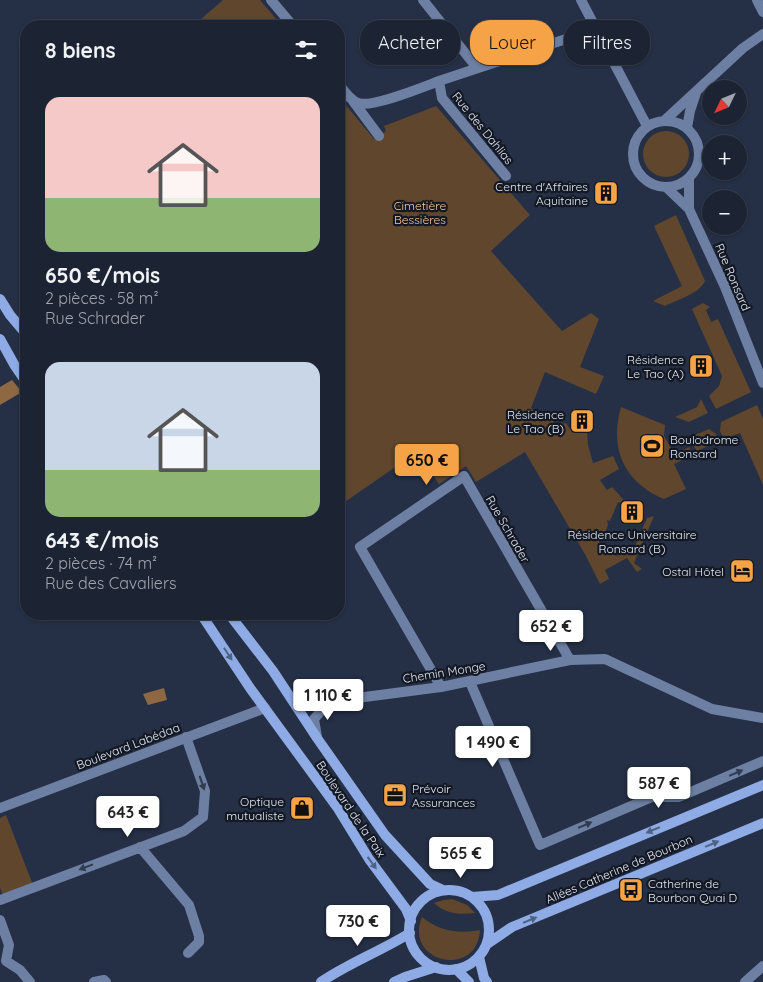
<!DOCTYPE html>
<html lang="fr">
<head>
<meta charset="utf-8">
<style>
	:root { --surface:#1c2434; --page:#252c3c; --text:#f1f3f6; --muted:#a0a4ac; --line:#3a414f; --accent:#f5a346 }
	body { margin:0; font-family:Quicksand,sans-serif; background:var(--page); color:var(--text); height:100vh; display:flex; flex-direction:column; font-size:19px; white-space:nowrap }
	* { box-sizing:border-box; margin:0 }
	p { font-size:16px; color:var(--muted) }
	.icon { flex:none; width:28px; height:28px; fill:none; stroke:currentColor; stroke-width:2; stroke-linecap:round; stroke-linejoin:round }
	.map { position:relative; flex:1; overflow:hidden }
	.side { position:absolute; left:20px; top:20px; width:325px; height:600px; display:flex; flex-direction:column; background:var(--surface); border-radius:20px; box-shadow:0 1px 4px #0004,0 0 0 1px var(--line) }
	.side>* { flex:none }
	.banner { position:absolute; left:360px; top:20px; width:328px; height:45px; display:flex; gap:10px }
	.needle { width:32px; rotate:227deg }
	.buttons { position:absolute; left:702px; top:80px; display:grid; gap:10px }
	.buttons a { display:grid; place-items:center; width:45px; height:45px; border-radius:50%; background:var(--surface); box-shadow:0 1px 4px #0004,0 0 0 1px var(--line); font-size:25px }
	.price { position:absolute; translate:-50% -42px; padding:0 11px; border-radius:5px; background:#fff; color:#222; font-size:16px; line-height:32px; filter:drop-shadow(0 1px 2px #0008) }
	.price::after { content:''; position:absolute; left:50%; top:30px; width:15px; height:11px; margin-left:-8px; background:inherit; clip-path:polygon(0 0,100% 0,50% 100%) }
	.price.active { background:var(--accent); color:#111 }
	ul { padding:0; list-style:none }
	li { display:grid; align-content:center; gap:10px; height:265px; padding:0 25px }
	li span { display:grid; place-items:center; height:155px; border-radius:15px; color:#555 }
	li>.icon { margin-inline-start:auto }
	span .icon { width:90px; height:90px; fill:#fffc; stroke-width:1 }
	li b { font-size:21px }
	h2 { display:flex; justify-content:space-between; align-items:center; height:60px; padding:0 25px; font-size:21px }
	.pill { padding:0 18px; border-radius:20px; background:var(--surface); box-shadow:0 1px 4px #0004,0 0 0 1px var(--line); font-size:18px; line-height:45px }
	.pill.active { background:var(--accent); color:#111 }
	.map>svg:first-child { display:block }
	.green { fill:#5f462c }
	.water { fill:#8e6842 }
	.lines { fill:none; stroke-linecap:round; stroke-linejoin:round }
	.minor { stroke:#6d7fa3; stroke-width:10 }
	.secondary { stroke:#8eabe5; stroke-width:10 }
	.oneway { fill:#506284 }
	.oneway2 { fill:#323c4f }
	.labels { text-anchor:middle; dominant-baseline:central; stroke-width:4.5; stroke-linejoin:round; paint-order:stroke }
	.street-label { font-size:12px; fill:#e1e9f7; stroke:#131822 }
	.poi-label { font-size:12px; fill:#e1e9f7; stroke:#131822; text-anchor:end }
	.park-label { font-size:12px; fill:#fbcb9c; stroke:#131822 }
</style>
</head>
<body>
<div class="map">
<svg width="763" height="982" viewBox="0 0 763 982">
	<rect width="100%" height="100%" fill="#253046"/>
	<path class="green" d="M223 0H260L282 26H193Z
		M339 97 374 139 386 131 384 126 436 106 530 215 491 251 562 331 591 313 599 319 580 367 604 376 596 394 545 372 531 408 533 410 538 411 539 415 546 412 548 415 547 418 549 420 552 419 554 423 558 424 562 422 563 424 566 423 570 429 577 427 585 430 587 428 588 445 593 463 613 456 619 469 600 480 607 490 612 487 623 499 621 503 618 502 610 521 607 520 608 525 604 536 601 535 599 542 613 548 611 554 617 556 620 551 631 555 647 518 654 516 634 563 642 569 637 572 627 558 605 570 609 579 600 584 586 556 525 452 476 482 466 466 439 484 417 452 339 506Z
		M643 154a23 23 0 1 1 46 0a23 23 0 1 1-46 0Z
		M676 215 705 281C700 293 677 300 665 306L653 301 682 286 654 226Z
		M703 303 710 307 706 310 711 322 718 319 751 392 716 409 709 396 719 386 722 376 692 309Z
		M701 399 708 413 689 422 675 417 697 407Z
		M757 405 763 419V485L740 433 724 439 720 431 721 422Z
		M621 407 665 425 664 436 671 448 682 451 689 447 692 453 691 456 674 464 686 489 664 499C624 482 609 448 621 407Z
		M709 429 716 434 719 441 697 451 693 445 695 435Z
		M6 815 33 885 3 896 0 887V818Z
		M452 899 467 905 475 913C459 915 446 914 434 903L444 900Z
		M422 917C439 931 458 934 480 930 477 980 403 962 422 917Z"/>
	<path class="water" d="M12 380 22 392 0 405V387Z
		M164 688 167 700 148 705 143 694Z"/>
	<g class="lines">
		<path class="minor" d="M271 0 293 26
			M423 0 477 68
			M581 0 647 126
			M757 0 763 12
			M339 84C344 91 350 100 358 103 372 108 423 87 439 81
			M353 101 379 136
			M633 154a33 33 0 1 1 66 0a33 33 0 1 1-66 0Z
			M664 121 743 48 763 34
			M687 128 690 111 696 93
			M506 176 442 98 439 81 596 29
			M689 179V209
			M667 188 689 209 725 287 763 383
			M470 682 540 845 652 797H679L763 761
			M441 687 360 547 464 476 570 660
			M296 706 441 687 570 660 605 659 712 709 763 718
			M317 737 314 719 329 702
			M0 808 265 708
			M140 847 189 905 199 936V942L188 953
			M0 900 184 831 203 817 205 791 186 737
			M0 920 9 945 6 961 20 970 30 982
			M94 982 104 980 106 982
			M745 982 763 966"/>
		<path class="secondary" d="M0 299 10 315 26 334
			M0 339 15 366 26 382
			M201 614 250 688 337 807 369 859 406 909 411 921
			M229 614 273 671 317 738 385 835 430 884 443 890
			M409 930a40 40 0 1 1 80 0a40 40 0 1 1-80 0Z
			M472 897 498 895 763 785
			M487 944 512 927 763 823
			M479 957 484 978 487 982
			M456 969 469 982
			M321 982C349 963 381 951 410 933
			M394 982 405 977 436 967"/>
	</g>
	<defs><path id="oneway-solid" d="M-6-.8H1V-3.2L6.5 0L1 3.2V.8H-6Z" transform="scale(1.25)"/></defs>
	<g class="oneway">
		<use href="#oneway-solid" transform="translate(228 654) rotate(57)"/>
		<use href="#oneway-solid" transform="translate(653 830) rotate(157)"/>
		<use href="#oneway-solid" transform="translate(712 844) rotate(-23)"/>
		<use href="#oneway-solid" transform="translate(372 863) rotate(54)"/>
		<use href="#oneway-solid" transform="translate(530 920) rotate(-22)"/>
	</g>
	<g class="oneway2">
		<use href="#oneway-solid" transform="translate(736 773) rotate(-23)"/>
		<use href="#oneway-solid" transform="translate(202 783) rotate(71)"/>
		<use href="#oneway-solid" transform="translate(585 825) rotate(-23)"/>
		<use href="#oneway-solid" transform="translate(86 867) rotate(159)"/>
	</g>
	<defs>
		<symbol id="building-square" viewBox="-11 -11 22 22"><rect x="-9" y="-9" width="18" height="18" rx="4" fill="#f5a346" stroke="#131822"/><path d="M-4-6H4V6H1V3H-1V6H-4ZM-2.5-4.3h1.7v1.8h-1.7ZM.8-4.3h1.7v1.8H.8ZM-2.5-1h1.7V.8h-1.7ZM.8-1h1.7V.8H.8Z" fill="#111"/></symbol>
		<symbol id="stadium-square" viewBox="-11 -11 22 22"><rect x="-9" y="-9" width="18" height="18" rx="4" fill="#f5a346" stroke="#131822"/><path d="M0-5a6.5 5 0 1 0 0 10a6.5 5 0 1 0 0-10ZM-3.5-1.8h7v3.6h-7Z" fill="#111"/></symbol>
		<symbol id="hotel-square" viewBox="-11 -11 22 22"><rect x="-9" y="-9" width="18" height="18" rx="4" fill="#f5a346" stroke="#131822"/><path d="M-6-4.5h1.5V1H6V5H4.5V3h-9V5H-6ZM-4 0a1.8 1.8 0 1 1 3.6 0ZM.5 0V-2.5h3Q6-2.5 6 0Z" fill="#111"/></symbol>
		<symbol id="office-square" viewBox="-11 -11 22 22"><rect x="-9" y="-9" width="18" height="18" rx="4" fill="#f5a346" stroke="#131822"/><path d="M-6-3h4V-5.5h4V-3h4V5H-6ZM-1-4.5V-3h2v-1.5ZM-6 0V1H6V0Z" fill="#111"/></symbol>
		<symbol id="shop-square" viewBox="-11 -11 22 22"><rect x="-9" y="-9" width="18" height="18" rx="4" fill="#f5a346" stroke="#131822"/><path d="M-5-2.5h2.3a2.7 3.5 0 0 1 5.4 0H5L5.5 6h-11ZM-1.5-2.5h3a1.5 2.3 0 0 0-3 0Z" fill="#111"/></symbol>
		<symbol id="bus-square" viewBox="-11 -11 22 22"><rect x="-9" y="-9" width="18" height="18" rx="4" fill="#f5a346" stroke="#131822"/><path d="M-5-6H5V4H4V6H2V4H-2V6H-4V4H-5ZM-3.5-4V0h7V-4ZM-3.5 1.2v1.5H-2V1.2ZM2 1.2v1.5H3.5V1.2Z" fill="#111"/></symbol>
	</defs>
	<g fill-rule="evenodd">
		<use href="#building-square" x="592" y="179" width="28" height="28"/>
		<use href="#building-square" x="687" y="352" width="28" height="28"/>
		<use href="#building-square" x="568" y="407" width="28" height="28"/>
		<use href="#stadium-square" x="638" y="432" width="28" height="28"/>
		<use href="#building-square" x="618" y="498" width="28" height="28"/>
		<use href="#hotel-square" x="728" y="557" width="28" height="28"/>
		<use href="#office-square" x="381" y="781" width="28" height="28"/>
		<use href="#shop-square" x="288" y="794" width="28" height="28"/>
		<use href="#bus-square" x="617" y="876" width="28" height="28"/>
	</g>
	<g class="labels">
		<g class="street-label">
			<text transform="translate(483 128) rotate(51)">Rue des Dahlias</text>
			<text transform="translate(733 277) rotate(67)">Rue Ronsard</text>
			<text transform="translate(508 529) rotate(60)">Rue Schrader</text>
			<text transform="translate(444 672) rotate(-9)">Chemin Monge</text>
			<text transform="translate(128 746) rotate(-21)">Boulevard Labédaa</text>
			<text transform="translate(351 809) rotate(56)">Boulevard de la Paix</text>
			<text transform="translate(619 869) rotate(-23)">Allées Catherine de Bourbon</text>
		</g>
		<g class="poi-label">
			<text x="588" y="186">Centre d'Affaires<tspan x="588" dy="14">Aquitaine</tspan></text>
			<text x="684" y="359">Résidence<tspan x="684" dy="14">Le Tao (A)</tspan></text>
			<text x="564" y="414">Résidence<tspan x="564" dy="14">Le Tao (B)</tspan></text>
			<text x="670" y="439" text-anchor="start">Boulodrome<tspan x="670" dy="14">Ronsard</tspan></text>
			<text x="632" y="534" text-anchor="middle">Résidence Universitaire<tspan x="632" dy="14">Ronsard (B)</tspan></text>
			<text x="724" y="571">Ostal Hôtel</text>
			<text x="412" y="788" text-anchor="start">Prévoir<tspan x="412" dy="14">Assurances</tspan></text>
			<text x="284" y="801">Optique<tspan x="284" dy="14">mutualiste</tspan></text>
			<text x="648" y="883" text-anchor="start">Catherine de<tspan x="648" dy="14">Bourbon Quai D</tspan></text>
		</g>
		<g class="park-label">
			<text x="420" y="205">Cimetière<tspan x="420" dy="14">Bessières</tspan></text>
		</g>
	</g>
</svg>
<div class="buttons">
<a><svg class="needle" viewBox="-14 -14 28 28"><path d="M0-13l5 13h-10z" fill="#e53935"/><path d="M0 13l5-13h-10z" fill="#a0a4ac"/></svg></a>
<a>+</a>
<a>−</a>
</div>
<b class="price active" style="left:427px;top:486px">650 €</b>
<b class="price" style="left:551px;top:652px">652 €</b>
<b class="price" style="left:328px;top:721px">1 110 €</b>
<b class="price" style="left:493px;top:768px">1 490 €</b>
<b class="price" style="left:659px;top:809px">587 €</b>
<b class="price" style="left:128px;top:838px">643 €</b>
<b class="price" style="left:461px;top:879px">565 €</b>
<b class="price" style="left:358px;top:947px">730 €</b>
<div class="banner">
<a class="pill">Acheter</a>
<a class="pill active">Louer</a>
<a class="pill">Filtres</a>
</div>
<section class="side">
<h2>8 biens<svg class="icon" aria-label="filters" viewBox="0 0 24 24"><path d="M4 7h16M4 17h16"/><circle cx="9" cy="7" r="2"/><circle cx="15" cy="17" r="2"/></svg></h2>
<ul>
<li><span style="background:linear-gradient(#f6c9c9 65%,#8fb573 0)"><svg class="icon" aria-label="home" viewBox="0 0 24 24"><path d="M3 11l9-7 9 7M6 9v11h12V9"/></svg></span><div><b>650 €/mois</b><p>2 pièces · 58 m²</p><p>Rue Schrader</p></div></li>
<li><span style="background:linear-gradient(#c9d6e8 70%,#8fb573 0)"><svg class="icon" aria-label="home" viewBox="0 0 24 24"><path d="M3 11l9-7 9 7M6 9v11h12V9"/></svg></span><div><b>643 €/mois</b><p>2 pièces · 74 m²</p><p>Rue des Cavaliers</p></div></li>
</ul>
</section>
</div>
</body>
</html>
